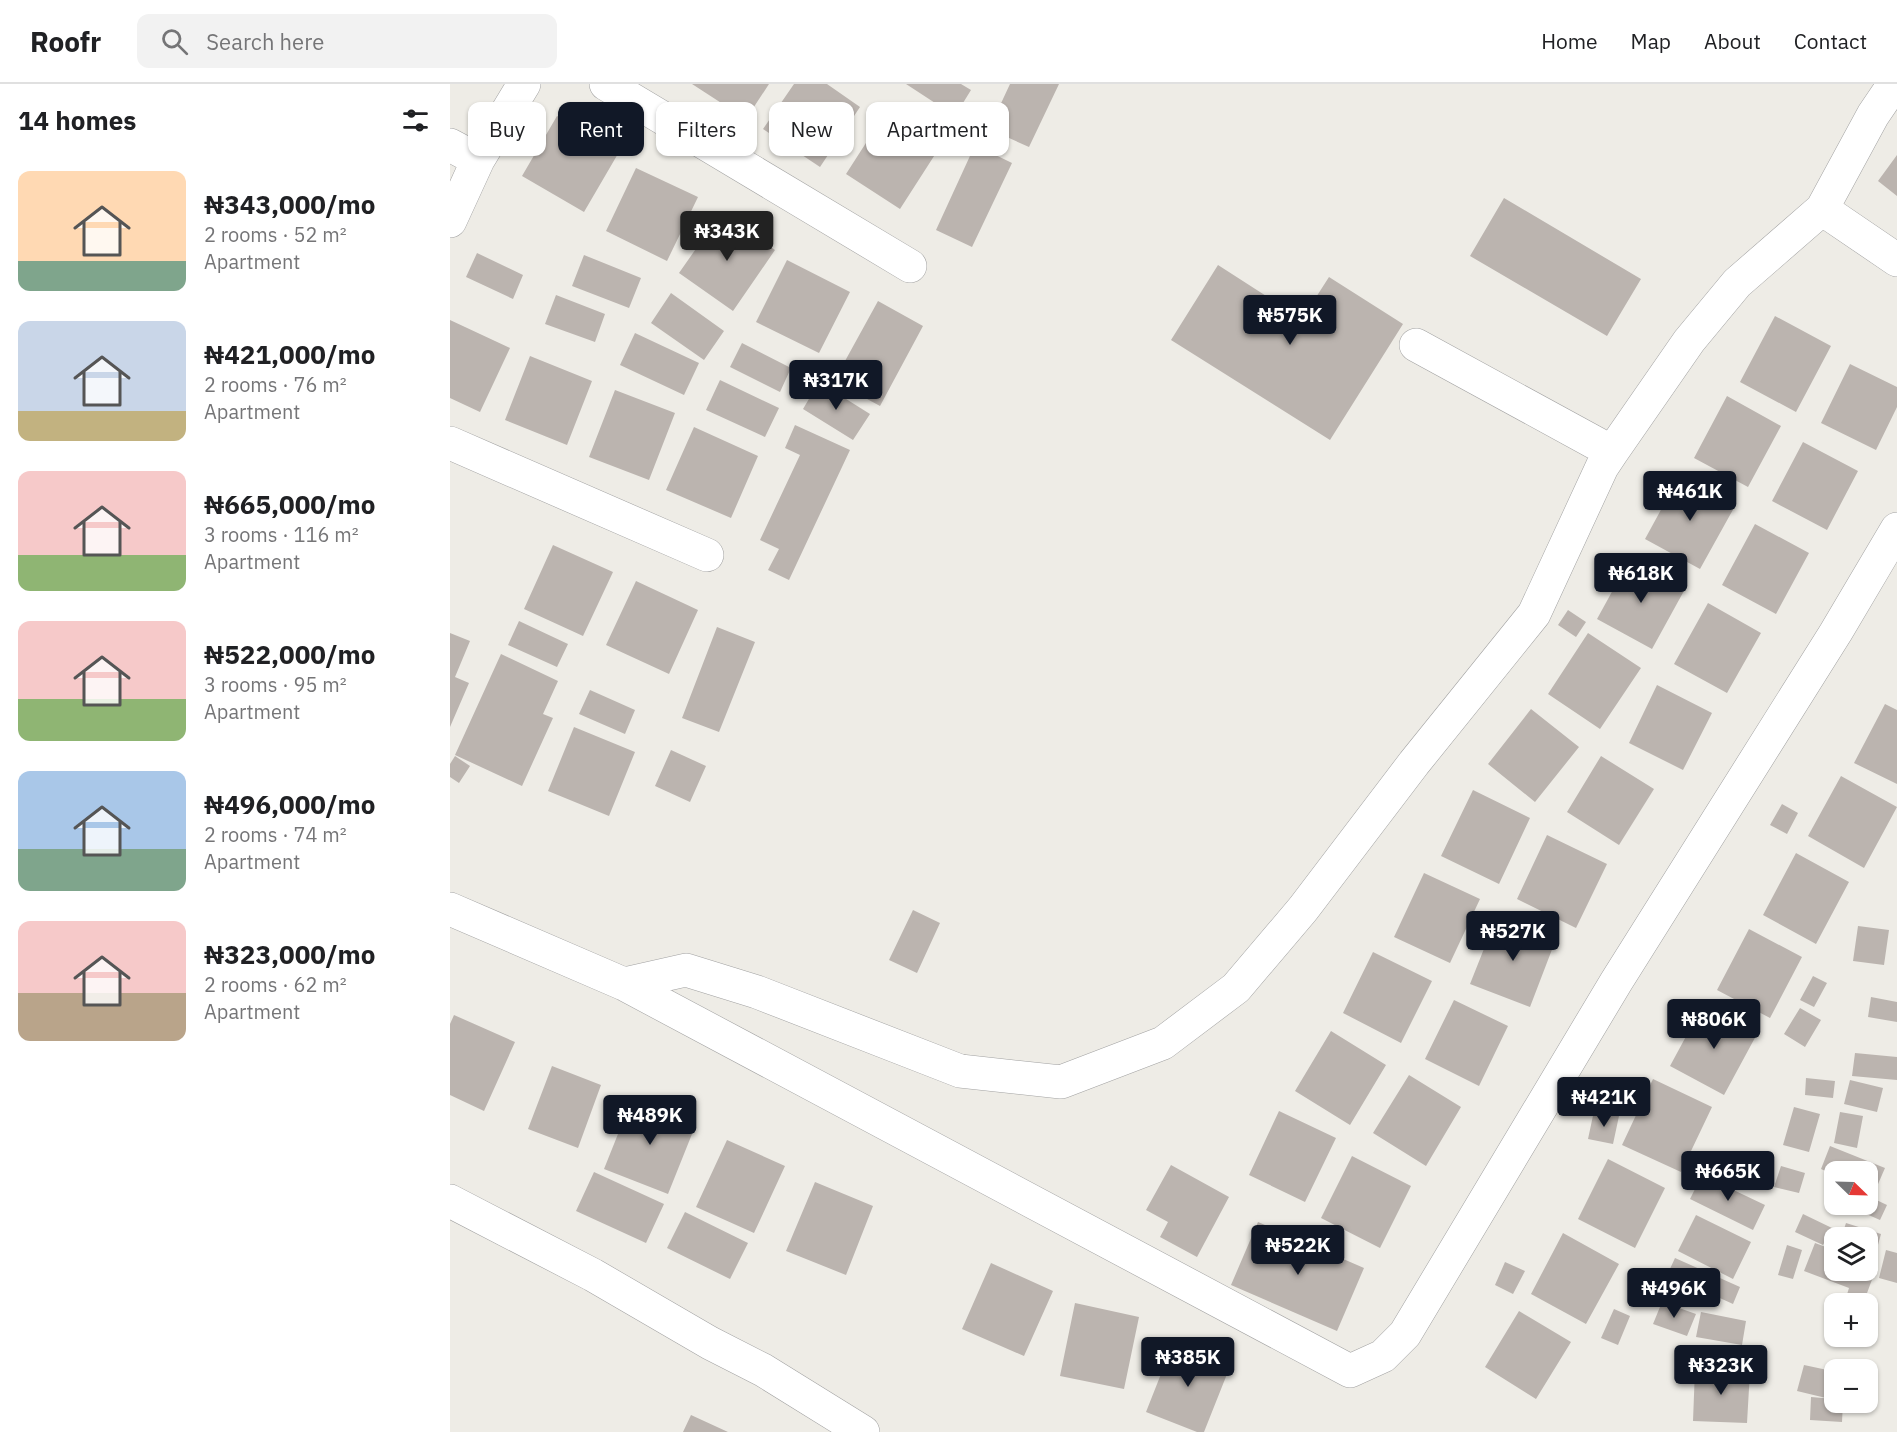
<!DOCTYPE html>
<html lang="en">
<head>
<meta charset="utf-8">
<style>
	:root { --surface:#fff; --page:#f2f2f2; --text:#202124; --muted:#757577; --line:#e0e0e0; --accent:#111827 }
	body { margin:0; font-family:"IBM Plex Sans",sans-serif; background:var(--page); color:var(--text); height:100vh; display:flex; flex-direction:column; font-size:22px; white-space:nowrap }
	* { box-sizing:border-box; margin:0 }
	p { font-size:20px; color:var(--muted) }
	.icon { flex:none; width:33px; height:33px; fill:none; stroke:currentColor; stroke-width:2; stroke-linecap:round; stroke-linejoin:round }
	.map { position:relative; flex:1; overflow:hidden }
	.drawer { display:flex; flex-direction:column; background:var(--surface); width:450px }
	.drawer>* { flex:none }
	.banner { position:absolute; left:18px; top:18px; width:570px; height:54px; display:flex; gap:12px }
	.needle { width:39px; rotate:113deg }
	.controls { position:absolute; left:1374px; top:1077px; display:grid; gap:12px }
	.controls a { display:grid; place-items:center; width:54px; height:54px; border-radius:12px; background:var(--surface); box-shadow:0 2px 4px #0004; font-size:30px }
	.price { position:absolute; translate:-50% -51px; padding:0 14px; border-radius:6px; background:var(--accent); color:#fff; font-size:20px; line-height:39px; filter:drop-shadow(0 2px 3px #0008) }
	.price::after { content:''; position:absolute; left:50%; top:36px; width:18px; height:14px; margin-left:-9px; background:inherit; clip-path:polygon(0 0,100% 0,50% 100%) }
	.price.on { background:#222; color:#fff }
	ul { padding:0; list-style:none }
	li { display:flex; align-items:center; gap:18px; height:150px; padding:0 18px }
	li span { display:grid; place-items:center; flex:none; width:168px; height:120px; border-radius:12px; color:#555 }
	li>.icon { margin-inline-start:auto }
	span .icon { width:72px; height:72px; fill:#fffc; stroke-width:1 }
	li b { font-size:26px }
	h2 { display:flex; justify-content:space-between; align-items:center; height:72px; padding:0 18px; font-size:26px }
	.tag { padding:0 21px; border-radius:12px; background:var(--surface); box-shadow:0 2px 4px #0004; font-size:21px; line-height:54px }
	.tag.on { background:var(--accent); color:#fff }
	header { display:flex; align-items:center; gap:36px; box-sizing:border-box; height:84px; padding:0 30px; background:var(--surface); border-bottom:2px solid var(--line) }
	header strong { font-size:28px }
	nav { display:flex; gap:33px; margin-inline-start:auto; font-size:21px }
	.search { width:420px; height:54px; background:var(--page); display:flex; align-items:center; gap:15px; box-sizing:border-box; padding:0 21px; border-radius:12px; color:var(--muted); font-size:22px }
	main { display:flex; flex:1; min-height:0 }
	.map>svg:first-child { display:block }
	.building { fill:#bbb4af }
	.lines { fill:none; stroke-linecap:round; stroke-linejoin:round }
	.minor-casing { stroke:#a2a2a2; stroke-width:34 }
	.minor { stroke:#fff; stroke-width:33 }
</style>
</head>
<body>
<header>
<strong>Roofr</strong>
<div class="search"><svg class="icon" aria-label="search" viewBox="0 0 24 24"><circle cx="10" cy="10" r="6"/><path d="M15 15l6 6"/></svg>Search here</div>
<nav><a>Home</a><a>Map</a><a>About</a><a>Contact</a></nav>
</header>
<main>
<section class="drawer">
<h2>14 homes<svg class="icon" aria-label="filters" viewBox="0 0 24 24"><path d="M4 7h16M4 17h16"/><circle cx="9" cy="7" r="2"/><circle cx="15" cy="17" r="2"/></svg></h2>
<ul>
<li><span style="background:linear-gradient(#ffd9b3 75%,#7fa58c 0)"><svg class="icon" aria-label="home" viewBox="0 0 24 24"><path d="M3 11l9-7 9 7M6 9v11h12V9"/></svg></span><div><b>₦343,000/mo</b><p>2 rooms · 52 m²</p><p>Apartment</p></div></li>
<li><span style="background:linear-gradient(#c9d6e8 75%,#c2b280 0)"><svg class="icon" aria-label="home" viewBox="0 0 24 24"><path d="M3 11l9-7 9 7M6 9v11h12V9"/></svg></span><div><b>₦421,000/mo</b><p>2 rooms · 76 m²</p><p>Apartment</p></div></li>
<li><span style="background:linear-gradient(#f6c9c9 70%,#8fb573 0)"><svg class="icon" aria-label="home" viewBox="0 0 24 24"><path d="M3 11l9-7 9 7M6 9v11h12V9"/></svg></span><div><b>₦665,000/mo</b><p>3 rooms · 116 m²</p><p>Apartment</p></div></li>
<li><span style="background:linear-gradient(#f6c9c9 65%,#8fb573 0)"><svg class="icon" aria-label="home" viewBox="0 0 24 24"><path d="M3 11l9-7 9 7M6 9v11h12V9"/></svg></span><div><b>₦522,000/mo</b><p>3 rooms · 95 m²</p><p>Apartment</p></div></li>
<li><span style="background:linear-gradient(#a9c7e8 65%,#7fa58c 0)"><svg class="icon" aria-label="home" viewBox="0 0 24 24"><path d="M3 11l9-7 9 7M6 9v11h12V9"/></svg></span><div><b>₦496,000/mo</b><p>2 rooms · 74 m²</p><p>Apartment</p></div></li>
<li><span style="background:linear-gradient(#f6c9c9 60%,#b9a48a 0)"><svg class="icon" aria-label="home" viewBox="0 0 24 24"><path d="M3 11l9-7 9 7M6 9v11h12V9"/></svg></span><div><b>₦323,000/mo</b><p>2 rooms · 62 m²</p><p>Apartment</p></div></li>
</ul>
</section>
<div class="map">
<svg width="1447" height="1348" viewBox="0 0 1447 1348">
	<rect width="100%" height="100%" fill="#eeece6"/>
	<path class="building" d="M242 0H319L296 35Z
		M344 0H377L410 23 370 83 313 45Z
		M456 0H511L521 6 505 32Z
		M560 0H609L579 63 539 45Z
		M107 32 169 68 134 128 72 92Z
		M432 34 486 69 450 125 396 90Z
		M525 61 562 79 522 163 486 146Z
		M1447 71V112L1428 97Z
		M186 84 248 113 217 177 156 147Z
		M1054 114 1191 195 1157 252 1020 172Z
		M271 129 325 166 283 227 229 189Z
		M27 169 73 191 63 215 16 193Z
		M134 171 191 194 179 224 122 202Z
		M337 176 400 208 369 269 306 238Z
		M768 181 852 235 879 193 953 240 880 356 721 256Z
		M221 209 274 247 254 276 201 239Z
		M106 211 155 230 145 258 95 240Z
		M428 217 473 242 430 322 384 297Z
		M1325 232 1381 262 1346 328 1290 298Z
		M0 236 60 264 30 328 0 314Z
		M185 249 249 279 234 311 170 281Z
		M292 259 341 284 330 308 280 283Z
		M80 272 142 297 117 361 55 336Z
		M1400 280 1447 303V323L1426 366 1371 339Z
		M270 296 329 324 315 353 256 326Z
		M369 298 420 330 403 356 353 325Z
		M165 306 225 329 199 396 139 373Z
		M1277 312 1331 342 1298 403 1244 374Z
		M345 341 400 366 339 496 318 486 329 465 310 456 350 371 335 364Z
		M244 343 308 372 281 434 216 406Z
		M1353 358 1408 387 1377 446 1322 417Z
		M1230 391 1285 422 1250 485 1195 455Z
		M1305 440 1359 469 1326 530 1272 501Z
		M103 461 163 488 133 552 74 525Z
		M1180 475 1235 505 1202 565 1147 535Z
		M186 497 248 526 219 590 156 561Z
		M1258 519 1311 549 1277 609 1224 580Z
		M1118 526 1136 538 1126 553 1108 541Z
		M69 537 118 560 107 583 58 561Z
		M267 543 305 558 269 648 232 634Z
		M0 549 20 557 5 593 19 599 0 643Z
		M1138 549 1191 584 1150 645 1098 610Z
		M51 570 108 597 93 630 103 634 72 702 5 671Z
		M1207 601 1262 629 1233 686 1179 659Z
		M140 606 185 626 175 650 129 630Z
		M1435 620 1447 626V700L1404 679Z
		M1081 625 1129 663 1085 718 1038 680Z
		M124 643 185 668 159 732 98 707Z
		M221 666 256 682 240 718 205 702Z
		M5 672 20 682 9 699 0 693V680Z
		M1151 672 1204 705 1169 761 1117 728Z
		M1391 692 1447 723 1414 784 1358 752Z
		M1023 706 1080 734 1049 800 991 772Z
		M1332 720 1348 729 1337 750 1320 741Z
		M1097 751 1157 780 1126 844 1067 815Z
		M1346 769 1399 798 1366 860 1313 831Z
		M974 789 1030 815 1000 879 944 853Z
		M463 826 490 839 467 889 439 876Z
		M1047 832 1106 855 1080 923 1020 900Z
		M1408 842 1439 846 1434 881 1403 877Z
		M1299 845 1352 873 1320 934 1267 906Z
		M923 868 982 897 951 959 893 929Z
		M1363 892 1377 899 1364 923 1350 916Z
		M1421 913 1447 918V938L1418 933Z
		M1004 916 1058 942 1029 1002 975 975Z
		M1253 921 1307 950 1274 1011 1220 982Z
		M1350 924 1371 936 1355 963 1334 950Z
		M4 931 65 958 34 1027 0 1011V940Z
		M881 947 936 981 900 1041 845 1007Z
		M1405 969 1447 973V996L1402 992Z
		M102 982 151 1001 128 1064 78 1045Z
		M959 991 1011 1023 976 1082 923 1049Z
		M1356 994 1385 997 1383 1014 1355 1011Z
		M1203 995 1262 1023 1231 1088 1172 1061Z
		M1400 996 1433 1004 1427 1028 1394 1020Z
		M182 1015 246 1040 218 1110 154 1085Z
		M1344 1023 1370 1030 1359 1068 1333 1061Z
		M829 1027 886 1054 855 1118 799 1091Z
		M1144 1027 1169 1032 1163 1060 1138 1055Z
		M1390 1028 1413 1032 1407 1064 1384 1059Z
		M277 1056 335 1082 304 1149 246 1123Z
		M1380 1062 1435 1084 1425 1107 1418 1104V1088H1384V1091L1371 1085Z
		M902 1072 961 1102 930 1164 871 1134Z
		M1158 1075 1215 1104 1185 1164 1128 1135Z
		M721 1081 779 1113 747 1173 710 1153 718 1138 696 1126Z
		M1331 1082 1355 1089 1349 1109 1324 1103Z
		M144 1088 214 1120 196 1159 126 1127Z
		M1252 1091 1315 1121 1303 1146 1240 1115Z
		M365 1098 423 1122 396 1191 336 1167Z
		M1418 1112 1437 1121 1430 1136 1405 1125 1407 1120H1418Z
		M235 1128 298 1159 280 1195 217 1164Z
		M1353 1130 1382 1144 1373 1161 1345 1148Z
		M1246 1131 1301 1158 1283 1195 1228 1167Z
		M808 1138 914 1184 887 1247 781 1201Z
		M1396 1139 1431 1150 1426 1168 1418 1165V1154H1391Z
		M1113 1149 1169 1180 1136 1240 1081 1210Z
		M1365 1159 1384 1166V1186H1418V1178L1427 1182 1413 1220H1394L1399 1204 1354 1187Z
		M1337 1161 1352 1166 1343 1195 1328 1191Z
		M1436 1166 1447 1169V1199L1429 1194Z
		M1225 1174 1290 1203 1283 1220 1241 1201 1231 1224 1207 1213Z
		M1055 1178 1075 1187 1063 1210 1045 1201Z
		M541 1179 603 1207 574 1272 512 1245Z
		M1212 1218 1246 1230 1237 1252 1203 1240Z
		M625 1219 689 1233 674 1305 610 1292Z
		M1164 1225 1180 1232 1168 1261 1151 1254Z
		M1069 1227 1121 1258 1086 1315 1035 1283Z
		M1251 1228 1296 1237 1292 1261 1246 1253Z
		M724 1257 781 1280 754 1348H747L696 1328Z
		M1354 1281 1382 1287 1376 1314 1347 1307Z
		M1245 1285 1300 1287 1297 1339 1243 1337Z
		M1361 1313 1384 1315V1318H1393L1392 1338 1360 1336Z
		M241 1331 278 1348H233Z"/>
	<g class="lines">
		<defs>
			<path id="minor" d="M156 0 460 182
				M0 61 28 76
				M1372 125 1447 176
				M0 137 28 76 74 0
				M966 261 1162 368
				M0 359 257 471
				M0 825 174 900 900 1287 933 1272 955 1250 1166 898 1386 548 1447 445
				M174 900 236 886 307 908 510 987 611 998 713 959 786 904 853 825 964 679 1084 530 1152 383 1162 368 1239 257 1287 199 1372 125 1423 31 1444 0
				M0 1117 143 1191 260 1259 313 1286 413 1348"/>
		</defs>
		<use href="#minor" class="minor-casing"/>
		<use href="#minor" class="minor"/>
	</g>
</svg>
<div class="controls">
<a><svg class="needle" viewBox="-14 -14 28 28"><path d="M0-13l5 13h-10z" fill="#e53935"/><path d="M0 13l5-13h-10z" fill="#757577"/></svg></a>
<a><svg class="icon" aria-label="layers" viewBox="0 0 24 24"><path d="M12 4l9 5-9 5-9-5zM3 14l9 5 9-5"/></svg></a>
<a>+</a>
<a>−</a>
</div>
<b class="price on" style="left:277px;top:178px">₦343K</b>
<b class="price" style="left:840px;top:262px">₦575K</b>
<b class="price" style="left:386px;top:327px">₦317K</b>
<b class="price" style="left:1240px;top:438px">₦461K</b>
<b class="price" style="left:1191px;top:520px">₦618K</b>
<b class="price" style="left:1063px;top:878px">₦527K</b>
<b class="price" style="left:1264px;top:966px">₦806K</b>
<b class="price" style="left:1154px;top:1044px">₦421K</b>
<b class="price" style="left:200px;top:1062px">₦489K</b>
<b class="price" style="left:1278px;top:1118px">₦665K</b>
<b class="price" style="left:848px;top:1192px">₦522K</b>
<b class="price" style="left:1224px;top:1235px">₦496K</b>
<b class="price" style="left:738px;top:1304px">₦385K</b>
<b class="price" style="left:1271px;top:1312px">₦323K</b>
<div class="banner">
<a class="tag">Buy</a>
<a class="tag on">Rent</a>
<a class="tag">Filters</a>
<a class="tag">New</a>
<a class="tag">Apartment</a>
</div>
</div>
</main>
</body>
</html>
